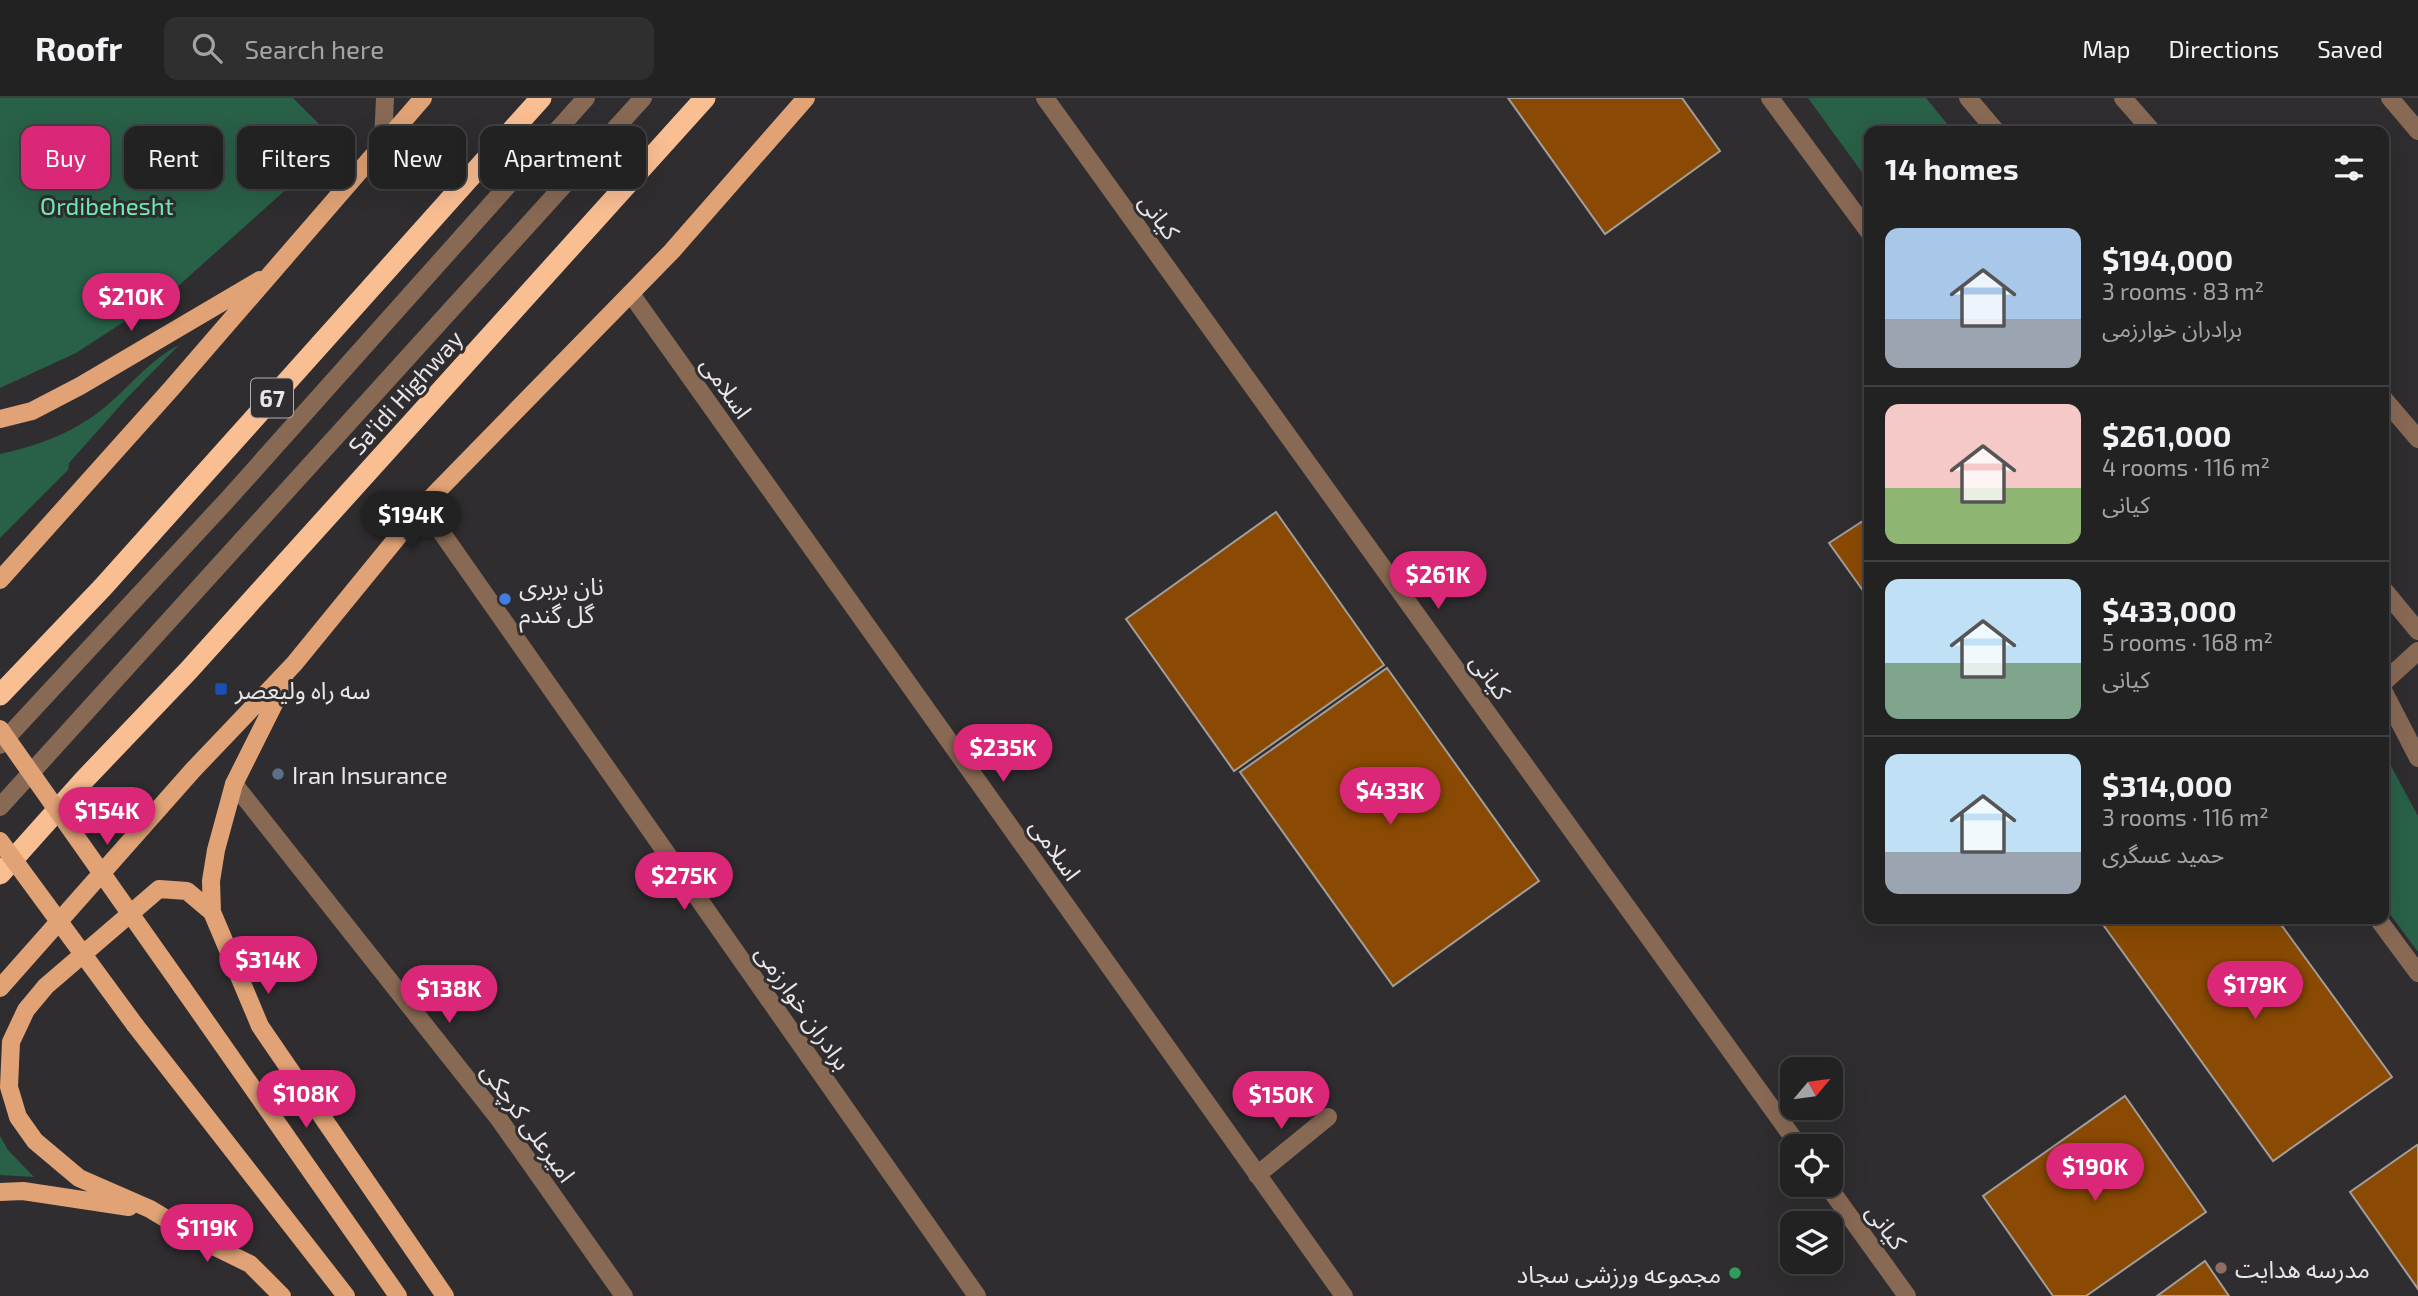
<!DOCTYPE html>
<html lang="en">
<head>
<meta charset="utf-8">
<style>
	:root { --surface:#232223; --page:#2f2f30; --text:#f1f3f6; --muted:#a3a4a6; --line:#403f41; --accent:#db2777 }
	body { margin:0; font-family:"Exo 2","Noto Sans Arabic",sans-serif; background:var(--page); color:var(--text); height:100vh; display:flex; flex-direction:column; font-size:26px; white-space:nowrap }
	* { box-sizing:border-box; margin:0 }
	p { font-size:23px; color:var(--muted) }
	.icon { flex:none; width:38px; height:38px; fill:none; stroke:currentColor; stroke-width:2; stroke-linecap:round; stroke-linejoin:round }
	.map { position:relative; flex:1; overflow:hidden }
	.drawer { position:absolute; left:1864px; top:28px; width:525px; height:798px; display:flex; flex-direction:column; background:var(--surface); border-radius:14px; box-shadow:0 7px 28px #0002,0 0 0 2px var(--line) }
	.drawer>* { flex:none }
	.top-card { position:absolute; left:21px; top:28px; width:665px; height:63px; display:flex; gap:14px }
	.needle { width:46px; rotate:61deg }
	.tools { position:absolute; left:1780px; top:959px; display:grid; gap:14px }
	.tools a { display:grid; place-items:center; width:63px; height:63px; border-radius:14px; background:var(--surface); box-shadow:0 7px 28px #0002,0 0 0 2px var(--line); font-size:35px }
	.price { position:absolute; translate:-50% -60px; padding:0 16px; border-radius:24px; background:var(--accent); color:#fff; font-size:23px; line-height:46px; filter:drop-shadow(0 2px 4px #0008) }
	.price::after { content:''; position:absolute; left:50%; top:42px; width:21px; height:16px; margin-left:-10px; background:inherit; clip-path:polygon(0 0,100% 0,50% 100%) }
	.price.active { background:#222; color:#fff }
	ul { padding:0; list-style:none }
	li { display:flex; align-items:center; gap:21px; height:175px; padding:0 21px }
	li+li { border-top:2px solid var(--line) }
	li span { display:grid; place-items:center; flex:none; width:196px; height:140px; border-radius:14px; color:#555 }
	li>.icon { margin-inline-start:auto }
	span .icon { width:84px; height:84px; fill:#fffc; stroke-width:1 }
	li b { font-size:30px }
	h2 { display:flex; justify-content:space-between; align-items:center; height:84px; padding:0 21px; font-size:30px }
	.pill { padding:0 24px; border-radius:14px; background:var(--surface); box-shadow:0 7px 28px #0002,0 0 0 2px var(--line); font-size:24px; line-height:63px }
	.pill.active { background:var(--accent); color:#fff }
	header { display:flex; align-items:center; gap:42px; box-sizing:border-box; height:98px; padding:0 35px; background:var(--surface); border-bottom:2px solid var(--line) }
	header strong { font-size:33px }
	nav { display:flex; gap:38px; margin-inline-start:auto; font-size:24px }
	.search { width:490px; height:63px; background:var(--page); display:flex; align-items:center; gap:18px; box-sizing:border-box; padding:0 24px; border-radius:14px; color:var(--muted); font-size:26px }
	.map>svg:first-child { display:block }
	.green { fill:#296048 }
	.building { fill:#8a4a03; stroke:#a19e9b; stroke-width:2 }
	.lines { fill:none; stroke-linecap:round; stroke-linejoin:round }
	.minor { stroke:#886954; stroke-width:18 }
	.major { stroke:#e1a376; stroke-width:18 }
	.highway { stroke:#fabe93; stroke-width:21 }
	.major-bridge { stroke:#e1a376; stroke-width:18 }
	.shop-dot { fill:#3f7fe0; stroke:#2f2d2f; stroke-width:2.5 }
	.transit-dot { fill:#1a4fb4; stroke:#2f2d2f; stroke-width:2.5 }
	.service-dot { fill:#5c6f8a; stroke:#2f2d2f; stroke-width:2.5 }
	.education-dot { fill:#8d6e63; stroke:#2f2d2f; stroke-width:2.5 }
	.leisure-dot { fill:#2e9e5b; stroke:#2f2d2f; stroke-width:2.5 }
	.labels { text-anchor:middle; dominant-baseline:central; stroke-width:6; stroke-linejoin:round; paint-order:stroke }
	.shield { fill:#2f2d2f; stroke:#b0aeb0; stroke-width:2 }
	.shield-label { font-size:23px; font-weight:bold; fill:#e8e6e8 }
	.park-label { font-size:24px; fill:#70f1b7; stroke:#2f2d2f }
	.street-label { font-size:24px; fill:#e8e6e8; stroke:#2f2d2f }
	.poi-label { font-size:24px; fill:#e8e6e8; stroke:#2f2d2f; text-anchor:start }
</style>
</head>
<body>
<header>
<strong>Roofr</strong>
<div class="search"><svg class="icon" aria-label="search" viewBox="0 0 24 24"><circle cx="10" cy="10" r="6"/><path d="M15 15l6 6"/></svg>Search here</div>
<nav><a>Map</a><a>Directions</a><a>Saved</a></nav>
</header>
<div class="map">
<svg width="2418" height="1198" viewBox="0 0 2418 1198">
	<rect width="100%" height="100%" fill="#2f2d2f"/>
	<path class="green" d="M0 0H293L338 45 176 190 76 255 0 290Z
		M1808 0H1926L1953 33H1869V84Z
		M179 247 127 300 69 365 68 372 0 440V356C42 347 80 332 112 303 134 283 153 260 179 247Z
		M2385 657 2418 718V854L2384 808Z
		M0 1038 8 1052 34 1079 0 1077Z"/>
	<path class="building" d="M1508 0H1682L1720 53 1605 136Z
		M1276 414 1384 567 1234 673 1126 521Z
		M1869 419V501L1829 445Z
		M1387 570 1539 783 1393 888 1240 674Z
		M2099 821H2277L2392 979 2273 1063Z
		M2125 998 2206 1114 2086 1198H2053L1983 1098Z
		M2417 1047 2418 1048V1191L2350 1094Z
		M2205 1163 2229 1198H2157Z"/>
	<g class="lines">
		<path class="minor" d="M1045 0 1799 1048
			M1770 0 1869 134
			M1968 0 1996 33
			M2123 0 2152 33
			M2390 0 2418 33
			M383 44 385 0
			M631 196 1344 1198
			M2384 301 2418 341
			M423 408 977 1198
			M2384 492 2418 533
			M2384 584 2418 553
			M2384 594 2418 660
			M0 647 228 401 586 0
			M234 686 499 1021 624 1198
			M0 709 643 0
			M2378 821 2418 875
			M1257 1077 1328 1019
			M1827 1087 1907 1198"/>
		<path class="major" d="M0 321 32 313 80 288 260 182
			M0 482 171 291 423 0
			M285 584 234 686 216 752 211 783 212 814 260 928 445 1198
			M212 814 187 793 159 791 46 888 26 912 11 944 9 989 18 1019 35 1043 79 1080 150 1111 203 1143 250 1166 282 1198
			M182 889 398 1198
			M0 890 193 672 294 566 423 408 672 153 806 0
			M135 927 346 1198
			M0 1094 23 1093 129 1109"/>
		<path class="highway" d="M0 597 103 489 541 0
			M0 776 84 682 189 572 705 0"/>
		<path class="major-bridge" d="M0 631 182 889
			M0 743 135 927"/>
	</g>
	<circle class="shop-dot" cx="505" cy="501" r="7"/>
	<rect class="transit-dot" x="214" y="584" width="14" height="14" rx="3.5"/>
	<circle class="service-dot" cx="278" cy="676" r="7"/>
	<circle class="education-dot" cx="2221" cy="1170" r="7"/>
	<circle class="leisure-dot" cx="1735" cy="1175" r="7"/>
	<g class="labels">
		<rect class="shield" x="251" y="280.5" width="42" height="39" rx="5"/>
		<g class="shield-label">
			<text x="272" y="300">67</text>
		</g>
		<g class="park-label">
			<text x="107" y="107">Ordibehesht</text>
		</g>
		<g class="street-label">
			<text transform="translate(1160 118) rotate(54)">کیانی</text>
			<text transform="translate(727 289) rotate(55)">اسلامی</text>
			<text transform="translate(405 294) rotate(-48)">Sa'idi Highway</text>
			<text transform="translate(1491 578) rotate(54)">کیانی</text>
			<text transform="translate(1056 751) rotate(55)">اسلامی</text>
			<text transform="translate(804 909) rotate(55)">برادران خوارزمی</text>
			<text transform="translate(529 1024) rotate(54)">امیرعلی کرچکی</text>
			<text transform="translate(1887 1128) rotate(54)">کیانی</text>
		</g>
		<g class="poi-label">
			<text x="519" y="487">نان بربری<tspan x="519" dy="28">گل گندم</tspan></text>
			<text x="235" y="591">سه راه ولیعصر</text>
			<text x="292" y="676">Iran Insurance</text>
			<text x="2235" y="1170">مدرسه هدایت</text>
			<text x="1721" y="1175" text-anchor="end">مجموعه ورزشی سجاد</text>
		</g>
	</g>
</svg>
<div class="tools">
<a><svg class="needle" viewBox="-14 -14 28 28"><path d="M0-13l5 13h-10z" fill="#e53935"/><path d="M0 13l5-13h-10z" fill="#a3a4a6"/></svg></a>
<a><svg class="icon" aria-label="locate" viewBox="0 0 24 24"><circle cx="12" cy="12" r="6"/><path d="M12 2v4M12 18v4M2 12h4M18 12h4"/></svg></a>
<a><svg class="icon" aria-label="layers" viewBox="0 0 24 24"><path d="M12 4l9 5-9 5-9-5zM3 14l9 5 9-5"/></svg></a>
</div>
<b class="price" style="left:131px;top:235px">$210K</b>
<b class="price active" style="left:411px;top:453px">$194K</b>
<b class="price" style="left:1438px;top:513px">$261K</b>
<b class="price" style="left:1003px;top:686px">$235K</b>
<b class="price" style="left:1390px;top:729px">$433K</b>
<b class="price" style="left:107px;top:749px">$154K</b>
<b class="price" style="left:684px;top:814px">$275K</b>
<b class="price" style="left:268px;top:898px">$314K</b>
<b class="price" style="left:2255px;top:923px">$179K</b>
<b class="price" style="left:449px;top:927px">$138K</b>
<b class="price" style="left:306px;top:1032px">$108K</b>
<b class="price" style="left:1281px;top:1033px">$150K</b>
<b class="price" style="left:2095px;top:1105px">$190K</b>
<b class="price" style="left:207px;top:1166px">$119K</b>
<div class="top-card">
<a class="pill active">Buy</a>
<a class="pill">Rent</a>
<a class="pill">Filters</a>
<a class="pill">New</a>
<a class="pill">Apartment</a>
</div>
<section class="drawer">
<h2>14 homes<svg class="icon" aria-label="filters" viewBox="0 0 24 24"><path d="M4 7h16M4 17h16"/><circle cx="9" cy="7" r="2"/><circle cx="15" cy="17" r="2"/></svg></h2>
<ul>
<li><span style="background:linear-gradient(#a9c7e8 65%,#9aa5b1 0)"><svg class="icon" aria-label="home" viewBox="0 0 24 24"><path d="M3 11l9-7 9 7M6 9v11h12V9"/></svg></span><div><b>$194,000</b><p>3 rooms · 83 m²</p><p>برادران خوارزمی</p></div></li>
<li><span style="background:linear-gradient(#f6c9c9 60%,#8fb573 0)"><svg class="icon" aria-label="home" viewBox="0 0 24 24"><path d="M3 11l9-7 9 7M6 9v11h12V9"/></svg></span><div><b>$261,000</b><p>4 rooms · 116 m²</p><p>کیانی</p></div></li>
<li><span style="background:linear-gradient(#bfe0f5 60%,#7fa58c 0)"><svg class="icon" aria-label="home" viewBox="0 0 24 24"><path d="M3 11l9-7 9 7M6 9v11h12V9"/></svg></span><div><b>$433,000</b><p>5 rooms · 168 m²</p><p>کیانی</p></div></li>
<li><span style="background:linear-gradient(#bfe0f5 70%,#9aa5b1 0)"><svg class="icon" aria-label="home" viewBox="0 0 24 24"><path d="M3 11l9-7 9 7M6 9v11h12V9"/></svg></span><div><b>$314,000</b><p>3 rooms · 116 m²</p><p>حمید عسگری</p></div></li>
</ul>
</section>
</div>
</body>
</html>
